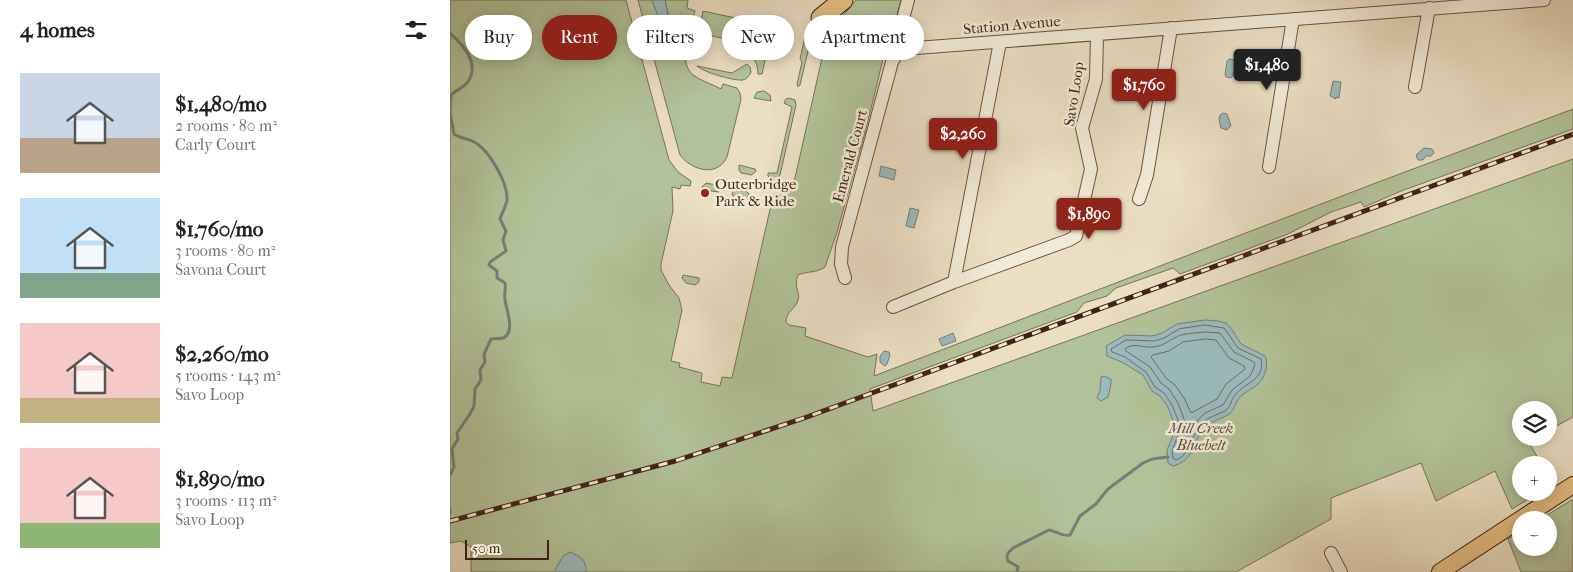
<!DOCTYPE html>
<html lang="en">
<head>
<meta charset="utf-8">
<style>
	:root { --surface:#fff; --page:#f2f2f2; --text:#222; --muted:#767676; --accent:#8f2418 }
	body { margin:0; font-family:"IM FELL French Canon",serif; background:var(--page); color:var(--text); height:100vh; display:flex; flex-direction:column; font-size:19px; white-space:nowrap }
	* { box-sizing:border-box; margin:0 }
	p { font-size:16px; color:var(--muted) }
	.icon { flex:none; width:28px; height:28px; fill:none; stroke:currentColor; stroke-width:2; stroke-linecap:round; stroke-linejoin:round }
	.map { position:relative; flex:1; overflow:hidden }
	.sheet { display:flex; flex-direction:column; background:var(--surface); width:450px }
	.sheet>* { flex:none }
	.hud { position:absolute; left:15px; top:15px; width:475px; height:45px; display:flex; gap:10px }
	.tools { position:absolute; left:1062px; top:401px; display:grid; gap:10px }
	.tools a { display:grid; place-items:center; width:45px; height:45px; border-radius:50%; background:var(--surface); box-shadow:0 2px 12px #0003; font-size:25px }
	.scale { position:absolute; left:15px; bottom:12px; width:84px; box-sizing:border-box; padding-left:5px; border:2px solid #412316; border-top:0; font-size:14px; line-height:18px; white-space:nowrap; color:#412316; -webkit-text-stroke:4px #f1ead8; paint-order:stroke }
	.price { position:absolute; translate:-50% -42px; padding:0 11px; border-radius:5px; background:var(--accent); color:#fff; font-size:16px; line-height:32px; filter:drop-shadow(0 1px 2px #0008) }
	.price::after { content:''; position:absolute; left:50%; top:30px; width:15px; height:11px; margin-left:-8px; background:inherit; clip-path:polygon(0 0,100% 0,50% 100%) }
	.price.current { background:#222; color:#fff }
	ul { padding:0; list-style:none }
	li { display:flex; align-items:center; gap:15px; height:125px; padding:0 20px }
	li span { display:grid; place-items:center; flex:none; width:140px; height:100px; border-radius:0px; color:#555 }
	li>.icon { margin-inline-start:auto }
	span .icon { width:60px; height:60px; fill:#fffc; stroke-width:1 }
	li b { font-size:21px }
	h2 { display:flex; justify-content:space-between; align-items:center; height:60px; padding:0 20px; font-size:21px }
	.chip { padding:0 18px; border-radius:22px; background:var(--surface); box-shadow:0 2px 12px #0003; font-size:18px; line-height:45px }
	.chip.current { background:var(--accent); color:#fff }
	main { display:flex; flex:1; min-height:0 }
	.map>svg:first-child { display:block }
	.green { fill:#b2c298; stroke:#7a7257 }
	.water { fill:#9bbabc; stroke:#777e7a }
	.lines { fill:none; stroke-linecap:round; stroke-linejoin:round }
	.shore { stroke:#6e6e69; stroke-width:1 }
	.stream { stroke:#777e7a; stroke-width:3 }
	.minor-casing { stroke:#6b5241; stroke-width:14 }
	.major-casing { stroke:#412316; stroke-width:18 }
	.highway-casing { stroke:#412316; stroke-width:21 }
	.minor { stroke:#f1ead8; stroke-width:12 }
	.major { stroke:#e5bf82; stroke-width:16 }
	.highway { stroke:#e5bf82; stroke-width:19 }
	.rail-casing { stroke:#412316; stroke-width:5 }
	.rail { stroke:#f1ead8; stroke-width:3; stroke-dasharray:9; stroke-linecap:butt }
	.poi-dot { fill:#8f2418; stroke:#f1ead8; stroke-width:2 }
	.labels { text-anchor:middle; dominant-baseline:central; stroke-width:5; stroke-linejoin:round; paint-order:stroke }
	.street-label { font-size:15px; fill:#412316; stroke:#f1ead8 }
	.poi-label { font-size:15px; fill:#412316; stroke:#f1ead8; text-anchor:start }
	.park-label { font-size:15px; font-style:italic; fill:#5d4b36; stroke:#f1ead8 }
</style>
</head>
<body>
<main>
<section class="sheet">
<h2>4 homes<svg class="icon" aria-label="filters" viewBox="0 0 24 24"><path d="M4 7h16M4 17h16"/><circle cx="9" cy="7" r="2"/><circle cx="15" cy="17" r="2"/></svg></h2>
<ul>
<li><span style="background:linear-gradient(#c9d6e8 65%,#b9a48a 0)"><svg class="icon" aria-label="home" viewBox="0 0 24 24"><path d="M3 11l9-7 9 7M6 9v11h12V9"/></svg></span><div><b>$1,480/mo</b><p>2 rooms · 80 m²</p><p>Carly Court</p></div></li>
<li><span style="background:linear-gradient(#bfe0f5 75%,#7fa58c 0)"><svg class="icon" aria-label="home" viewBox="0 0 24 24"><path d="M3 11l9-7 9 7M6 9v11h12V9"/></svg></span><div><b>$1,760/mo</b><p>3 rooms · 80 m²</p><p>Savona Court</p></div></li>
<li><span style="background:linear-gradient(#f6c9c9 75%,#c2b280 0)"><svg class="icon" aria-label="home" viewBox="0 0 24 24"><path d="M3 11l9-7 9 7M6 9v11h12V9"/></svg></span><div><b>$2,260/mo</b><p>5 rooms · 143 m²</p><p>Savo Loop</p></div></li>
<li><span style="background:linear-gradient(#f6c9c9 75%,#8fb573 0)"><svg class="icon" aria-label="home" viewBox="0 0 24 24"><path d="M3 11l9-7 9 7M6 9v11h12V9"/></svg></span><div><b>$1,890/mo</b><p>3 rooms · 113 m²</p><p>Savo Loop</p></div></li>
</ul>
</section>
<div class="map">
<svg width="1123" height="572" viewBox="0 0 1123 572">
	<rect width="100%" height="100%" fill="#eadec3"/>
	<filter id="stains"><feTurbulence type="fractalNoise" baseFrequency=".004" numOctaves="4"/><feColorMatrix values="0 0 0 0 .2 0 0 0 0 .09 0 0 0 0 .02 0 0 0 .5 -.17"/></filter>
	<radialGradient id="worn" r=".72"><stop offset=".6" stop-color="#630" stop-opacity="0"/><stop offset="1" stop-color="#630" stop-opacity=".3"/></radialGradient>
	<path class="green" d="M0 0H176L219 160 228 172 241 181 240 186 231 185 230 189 222 187 223 211 211 264V270L219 285 229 298 232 310 221 361 230 363 229 367 252 373 251 382 270 386 272 377 282 378 323 196C336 196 341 190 345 178L377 36 381 30 406 0H451L437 54 433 59 416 129 387 232 375 267C367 273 357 271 348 275 343 288 351 293 348 300 346 309 336 311 336 322L339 325 356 328 355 336 418 357 427 354 424 376 931 181 1123 109V129L951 191 914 207 911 202 881 212 838 234 730 274 723 268 666 288 657 296 634 303 627 312 420 389 423 411 1123 159V417L1099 430V410H1071V438H1084L1078 441 1092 465H1071V492L1088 493 1062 509 1045 471 986 501 971 463 881 498V519L786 572H21V547L11 541 0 543Z
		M188 0H202L223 54 227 53 215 0H238L237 8 245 11C241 28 226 60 243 75 251 81 262 84 271 89L273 84 287 88 290 93 291 99 277 157C267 178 241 170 230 155Z
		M253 11 290 19 289 26 282 25 281 30 287 31 285 41 249 33Z
		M362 25 363 30 350 85 348 87 347 84 352 62 350 59 357 28Z
		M278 43 317 51 312 74H308C308 54 293 50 277 47Z
		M297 64 300 67 301 72C299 76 297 79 293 80 283 81 253 72 247 66L282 73Z
		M314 91 320 95 321 101 304 98 307 92Z
		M339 98 345 100 346 105 330 175 327 180H322L318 176V173H327L342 107 334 103 336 99Z
		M289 165 305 169 306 171 302 175 291 173 289 170Z
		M256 183 266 185 269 188V192L253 190 252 187Z
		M284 190 296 191 299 194V199L283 196 282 194Z
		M233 275 249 278V282L245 285 236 283 232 278Z
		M1123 499V572H1071L1058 539 1071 531V548H1099V520H1089Z"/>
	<path class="water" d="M202 0H215L226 55 224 56 221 51Z
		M779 59 784 60 786 62 783 76 781 78 776 77 775 75 777 61Z
		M883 81 891 82 889 98 886 97V99L880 96Z
		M773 113 777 114 781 126 777 130 771 128 769 120 770 115Z
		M974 148 982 149 984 153 981 156H976L973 160H968L966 155Z
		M431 166 446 170 444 180 429 176Z
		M460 208 469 210 464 228 456 226Z
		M755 320 768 321 776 323 781 328 791 344 815 356C819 364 815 378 808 384 803 389 794 392 789 398 785 403 785 410 779 414 772 419 763 420 756 427 741 441 746 460 723 466L718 463 717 450 724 433 723 421 718 407 710 396 702 391 693 375 672 362 657 356 656 346 675 335 702 336 712 333 727 324Z
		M503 333 506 341 492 346 489 339Z
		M434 351 439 352 440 355 437 364 435 366 430 362V356Z
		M654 376 661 379V384L658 397 651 401 647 398 650 391 651 377Z
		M120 552C131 557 136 559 136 572H104L113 556Z"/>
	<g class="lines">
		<path class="shore" d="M755 325 774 328 788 348 811 359C815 380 796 382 785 395 781 399 781 407 775 411 767 415 758 417 751 424 741 435 740 457 725 460L723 458 722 451 729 433 728 420 722 405 714 393 705 387 696 372 675 357 662 352 661 349 676 340 704 341 714 338 729 329Z
			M755 332 770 333 784 352 804 362 805 365 800 376 782 390 773 405 755 413 737 431 735 429 734 419 728 403 719 389 711 383 700 367 676 351 675 349C682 342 693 348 702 347 714 347 721 338 731 335 739 333 748 333 755 332Z
			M756 339 766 340 779 358 794 366 795 369 776 384 767 399 741 413 734 398 725 385 716 378 701 357 703 355 719 351 733 342Z"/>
		<path class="stream" d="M0 33C14 46 31 64 17 83 13 88 6 90 1 95L0 112 4 134C11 139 18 138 26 143 40 152 58 183 57 200 56 206 52 213 50 219L56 231 53 240 56 251 40 262 39 265 47 271V278L55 283C56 289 54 294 55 300 56 308 66 333 53 338 50 339 45 338 41 339L34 354 35 362 30 370 31 380 25 389 24 406 20 414 7 433 8 439 2 449 4 467 0 475
			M0 509V513
			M567 572 568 567 558 561 557 557 558 553 563 548 599 530C606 531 613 537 620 535L630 516 646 504 658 489 693 463 702 459 718 457"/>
		<defs>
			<path id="minor" d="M452 44 459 48H466L1094 0
				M452 44 449 34 458 0
				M965 87 979 8
				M819 167 843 19
				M689 199 697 175 721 28
				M395 278 391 264 392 247 442 62 452 44
				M504 282 550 42
				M443 307 504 282 619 240 626 236 641 169 632 128 646 79 647 34
				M881 553 891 572"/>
			<path id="major" d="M990 572 1123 485"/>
			<path id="highway" d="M371 18 393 0"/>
		</defs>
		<use href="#minor" class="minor-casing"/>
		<use href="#major" class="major-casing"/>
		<use href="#highway" class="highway-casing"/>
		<use href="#minor" class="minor"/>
		<use href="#major" class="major"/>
		<use href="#highway" class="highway"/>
		<defs>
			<path id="rail" d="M0 521 225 461 357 417 1123 134"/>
		</defs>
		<use href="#rail" class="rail-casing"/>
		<use href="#rail" class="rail"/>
	</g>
	<circle class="poi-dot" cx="255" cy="193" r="5"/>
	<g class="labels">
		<g class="street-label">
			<text transform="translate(562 25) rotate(-5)">Station Avenue</text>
			<text transform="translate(624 94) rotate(-81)">Savo Loop</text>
			<text transform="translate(400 156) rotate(-75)">Emerald Court</text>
		</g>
		<g class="poi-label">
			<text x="265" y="184">Outerbridge<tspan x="265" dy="17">Park &amp; Ride</tspan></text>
		</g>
		<g class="park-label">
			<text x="751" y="428">Mill Creek<tspan x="751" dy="17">Bluebelt</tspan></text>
		</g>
	</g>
	<rect width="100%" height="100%" filter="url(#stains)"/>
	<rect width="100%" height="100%" fill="url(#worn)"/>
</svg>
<div class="tools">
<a><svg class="icon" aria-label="layers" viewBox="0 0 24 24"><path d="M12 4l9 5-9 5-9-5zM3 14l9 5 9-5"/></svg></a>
<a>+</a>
<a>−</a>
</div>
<div class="scale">50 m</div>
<b class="price current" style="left:817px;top:91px">$1,480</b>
<b class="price" style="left:694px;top:111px">$1,760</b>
<b class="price" style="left:513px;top:160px">$2,260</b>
<b class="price" style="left:639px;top:240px">$1,890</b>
<div class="hud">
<a class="chip">Buy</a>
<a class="chip current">Rent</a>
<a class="chip">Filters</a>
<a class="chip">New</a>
<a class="chip">Apartment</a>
</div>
</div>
</main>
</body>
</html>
